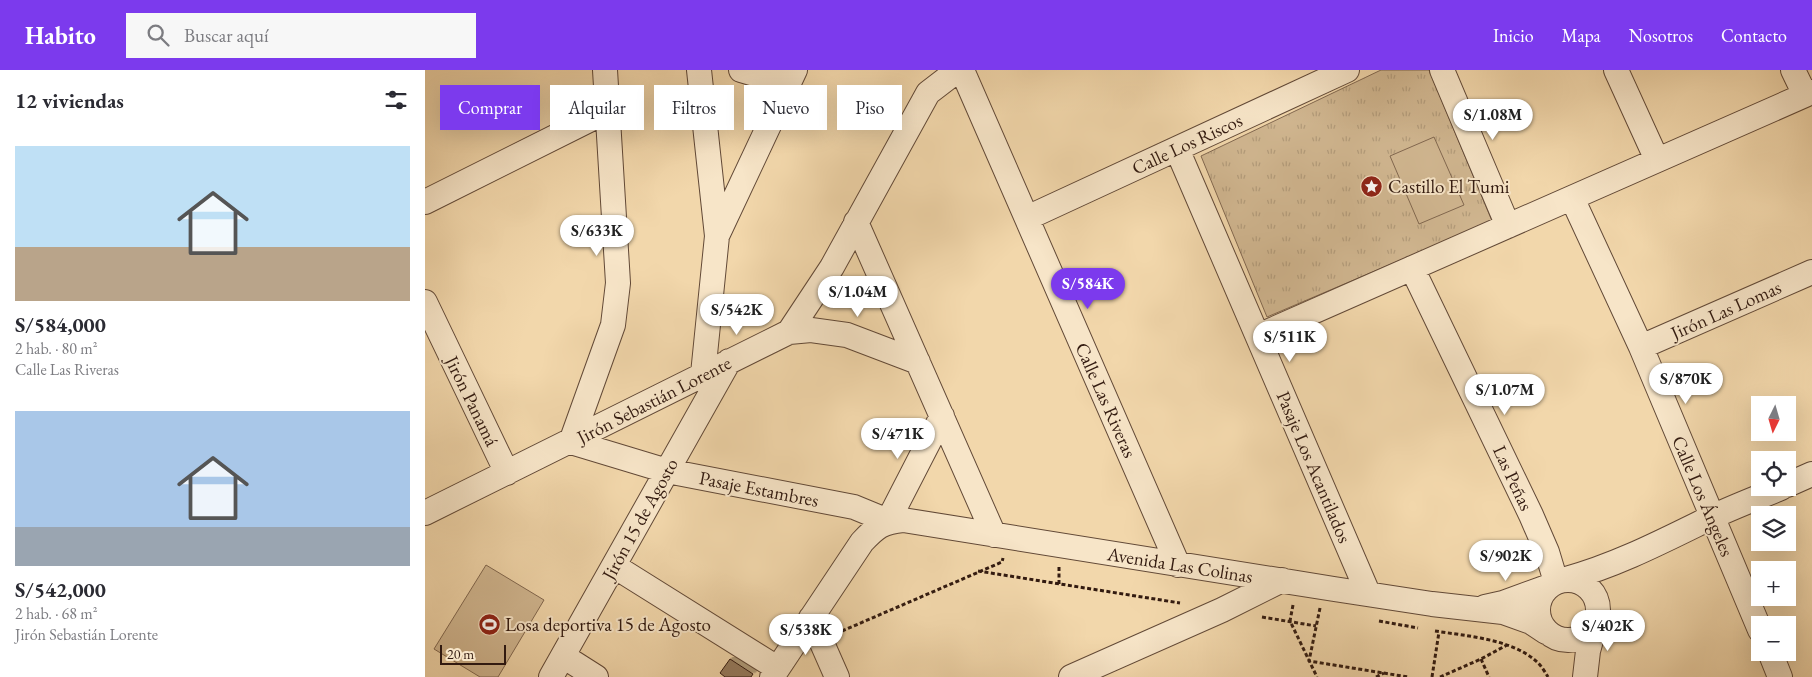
<!DOCTYPE html>
<html lang="es">
<head>
<meta charset="utf-8">
<style>
	:root { --surface:#fff; --page:#f7f7f7; --text:#2b2b33; --muted:#7c7c81; --accent:#7c3aed }
	body { margin:0; font-family:"EB Garamond",serif; background:var(--page); color:var(--text); height:100vh; display:flex; flex-direction:column; font-size:19px; white-space:nowrap }
	* { box-sizing:border-box; margin:0 }
	p { font-size:16px; color:var(--muted) }
	.icon { flex:none; width:28px; height:28px; fill:none; stroke:currentColor; stroke-width:2; stroke-linecap:round; stroke-linejoin:round }
	.map { position:relative; flex:1; overflow:hidden }
	.drawer { display:flex; flex-direction:column; background:var(--surface); width:425px }
	.drawer>* { flex:none }
	.banner { position:absolute; left:15px; top:15px; width:475px; height:45px; display:flex; gap:10px }
	.needle { width:32px; rotate:185deg }
	.controls { position:absolute; left:1326px; top:326px; display:grid; gap:10px }
	.controls a { display:grid; place-items:center; width:45px; height:45px; border-radius:0px; background:var(--surface); box-shadow:0 5px 20px #0002; font-size:25px }
	.scale { position:absolute; left:15px; bottom:12px; width:66px; box-sizing:border-box; padding-left:5px; border:2px solid #321a10; border-top:0; font-size:14px; line-height:18px; white-space:nowrap; color:#321a10; -webkit-text-stroke:4px #f7e5c8; paint-order:stroke }
	.price { position:absolute; translate:-50% -42px; padding:0 11px; border-radius:18px; background:#fff; color:#222; font-size:16px; line-height:32px; filter:drop-shadow(0 1px 2px #0008) }
	.price::after { content:''; position:absolute; left:50%; top:30px; width:15px; height:11px; margin-left:-8px; background:inherit; clip-path:polygon(0 0,100% 0,50% 100%) }
	.price.on { background:var(--accent); color:#fff }
	ul { padding:0; list-style:none }
	li { display:grid; align-content:center; gap:10px; height:265px; padding:0 15px }
	li span { display:grid; place-items:center; height:155px; border-radius:0px; color:#555 }
	li>.icon { margin-inline-start:auto }
	span .icon { width:90px; height:90px; fill:#fffc; stroke-width:1 }
	li b { font-size:21px }
	h2 { display:flex; justify-content:space-between; align-items:center; height:60px; padding:0 15px; font-size:21px }
	.tag { padding:0 18px; border-radius:0px; background:var(--surface); box-shadow:0 5px 20px #0002; font-size:18px; line-height:45px }
	.tag.on { background:var(--accent); color:#fff }
	header { display:flex; align-items:center; gap:30px; box-sizing:border-box; height:70px; padding:0 25px; background:var(--accent); color:#fff }
	header strong { font-size:24px }
	nav { display:flex; gap:28px; margin-inline-start:auto; font-size:18px }
	.search { width:350px; height:45px; background:var(--page); display:flex; align-items:center; gap:12px; box-sizing:border-box; padding:0 18px; border-radius:0px; color:var(--muted); font-size:19px }
	main { display:flex; flex:1; min-height:0 }
	.map>svg:first-child { display:block }
	.grass { fill:url(#grass-tufts); stroke:#826850 }
	.pitch { fill:#d1b791; stroke:#826850 }
	.building { fill:#967c61; stroke:#321a10; filter:url(#shadow) }
	.lines { fill:none; stroke-linecap:round; stroke-linejoin:round }
	.minor-casing { stroke:#624937; stroke-width:26 }
	.path { stroke:#321a10; stroke-width:3; stroke-dasharray:4 2.5; stroke-linecap:butt }
	.minor { stroke:#f7e5c8; stroke-width:24 }
	.labels { text-anchor:middle; dominant-baseline:central; stroke-width:4; stroke-linejoin:round; paint-order:stroke }
	.street-label { font-size:19px; fill:#321a10; stroke:#f7e5c8 }
	.poi-label { font-size:19px; fill:#321a10; stroke:#f7e5c8; text-anchor:start }
</style>
</head>
<body>
<header>
<strong>Habito</strong>
<div class="search"><svg class="icon" aria-label="search" viewBox="0 0 24 24"><circle cx="10" cy="10" r="6"/><path d="M15 15l6 6"/></svg>Buscar aquí</div>
<nav><a>Inicio</a><a>Mapa</a><a>Nosotros</a><a>Contacto</a></nav>
</header>
<main>
<section class="drawer">
<h2>12 viviendas<svg class="icon" aria-label="filters" viewBox="0 0 24 24"><path d="M4 7h16M4 17h16"/><circle cx="9" cy="7" r="2"/><circle cx="15" cy="17" r="2"/></svg></h2>
<ul>
<li><span style="background:linear-gradient(#bfe0f5 65%,#b9a48a 0)"><svg class="icon" aria-label="home" viewBox="0 0 24 24"><path d="M3 11l9-7 9 7M6 9v11h12V9"/></svg></span><div><b>S/584,000</b><p>2 hab. · 80 m²</p><p>Calle Las Riveras</p></div></li>
<li><span style="background:linear-gradient(#a9c7e8 75%,#9aa5b1 0)"><svg class="icon" aria-label="home" viewBox="0 0 24 24"><path d="M3 11l9-7 9 7M6 9v11h12V9"/></svg></span><div><b>S/542,000</b><p>2 hab. · 68 m²</p><p>Jirón Sebastián Lorente</p></div></li>
</ul>
</section>
<div class="map">
<svg width="1387" height="607" viewBox="0 0 1387 607">
	<defs>
		<pattern id="grass-tufts" width="24" height="20" patternUnits="userSpaceOnUse" patternTransform="scale(1.25)"><rect width="24" height="20" fill="#d1b791"/><path d="M3 7l-1-3M5 7V3M7 7l1-3M15 17l-1-3M17 17v-4M19 17l1-3" fill="none" stroke="#b49d7c"/></pattern>
		<filter id="shadow"><feDropShadow dx="4.5" dy="-4.5" stdDeviation="0" flood-color="#0004"/></filter>
	</defs>
	<rect width="100%" height="100%" fill="#f2d7ab"/>
	<filter id="stains"><feTurbulence type="fractalNoise" baseFrequency=".004" numOctaves="4"/><feColorMatrix values="0 0 0 0 .2 0 0 0 0 .09 0 0 0 0 .02 0 0 0 .5 -.17"/></filter>
	<radialGradient id="worn" r=".72"><stop offset=".6" stop-color="#630" stop-opacity="0"/><stop offset="1" stop-color="#630" stop-opacity=".3"/></radialGradient>
	<path class="grass" d="M956 0H1004L1067 151 842 247 776 86Z"/>
	<path class="pitch" d="M1009 67 1039 135 994 154 965 86Z
		M61 495 119 530 73 607H55L9 579Z"/>
	<path class="building" d="M305 589 328 604 326 607H300L295 603Z"/>
	<g class="lines">
		<defs>
			<path id="minor" d="M180 0 193 213 188 255 146 372 242 401 429 437 463 451
				M274 0 292 166 278 304
				M316 0 363 14
				M537 0 753 495
				M1017 0 1083 156
				M1191 0 1232 90
				M1368 0 1380 25
				M752 79 943 523
				M1147 128 1216 277 1335 560
				M0 132 182 41
				M602 148 922 0
				M431 152 569 465
				M292 166 370 0
				M987 198 1106 445 1122 482 1131 512
				M0 232 82 403
				M364 262 386 260 422 265 493 292
				M833 266 1387 22
				M1216 277 1387 202
				M1362 415 1387 404
				M0 443 364 262 407 197 503 23 533 0
				M463 451 517 346
				M189 496 352 598
				M1141 509C1192 495 1238 471 1285 448 1308 437 1332 428 1356 418
				M1113 540a30 30 0 1 1 60 0a30 30 0 1 1-60 0Z
				M1060 537 1078 533 1122 517
				M386 548 412 607
				M1345 582 1355 607
				M138 586 171 607
				M126 607 304 291
				M347 607 437 472C451 457 457 452 478 450L909 519 1007 534 1078 542 1106 552 1121 562
				M646 607 797 540 857 510
				M1160 607 1163 581 1171 552"/>
		</defs>
		<use href="#minor" class="minor-casing"/>
		<path class="path" d="M634 497V514
			M553 501 755 533
			M868 535 865 551 892 607
			M895 538 884 591 983 607
			M837 547 891 556
			M954 551 993 558
			M417 561 577 492 578 488
			M1010 561C1042 566 1086 569 1111 591 1116 595 1120 602 1123 607
			M1056 589 1064 607
			M951 607 959 603
			M1007 607 1014 562
			M1015 607 1056 589 1082 575"/>
		<use href="#minor" class="minor"/>
	</g>
	<defs>
		<symbol id="sight-disc" viewBox="-11 -11 22 22"><circle r="9.5" fill="#8f2418" stroke="#f7e5c8"/><path d="M0-6L1.8-2.2L6-1.7L2.9 1.2L3.7 5.4L0 3.3L-3.7 5.4L-2.9 1.2L-6-1.7L-1.8-2.2Z" fill="#fff"/></symbol>
		<symbol id="stadium-disc" viewBox="-11 -11 22 22"><circle r="9.5" fill="#8f2418" stroke="#f7e5c8"/><path d="M0-5a6.5 5 0 1 0 0 10a6.5 5 0 1 0 0-10ZM-3.5-1.8h7v3.6h-7Z" fill="#fff"/></symbol>
	</defs>
	<g fill-rule="evenodd">
		<use href="#sight-disc" x="934" y="104" width="25" height="25"/>
		<use href="#stadium-disc" x="52" y="542" width="25" height="25"/>
	</g>
	<g class="labels">
		<g class="street-label">
			<text transform="translate(762 74) rotate(-25)">Calle Los Riscos</text>
			<text transform="translate(1301 240) rotate(-24)">Jirón Las Lomas</text>
			<text transform="translate(229 330) rotate(-27)">Jirón Sebastián Lorente</text>
			<text transform="translate(681 330) rotate(66)">Calle Las Riveras</text>
			<text transform="translate(47 331) rotate(64)">Jirón Panamá</text>
			<text transform="translate(889 397) rotate(67)">Pasaje Los Acantilados</text>
			<text transform="translate(1088 408) rotate(65)">Las Peñas</text>
			<text transform="translate(334 419) rotate(11)">Pasaje Estambres</text>
			<text transform="translate(1278 426) rotate(67)">Calle Los Ángeles</text>
			<text transform="translate(215 449) rotate(-61)">Jirón 15 de Agosto</text>
			<text transform="translate(755 495) rotate(9)">Avenida Las Colinas</text>
		</g>
		<g class="poi-label">
			<text x="963" y="116">Castillo El Tumi</text>
			<text x="80" y="554">Losa deportiva 15 de Agosto</text>
		</g>
	</g>
	<rect width="100%" height="100%" filter="url(#stains)"/>
	<rect width="100%" height="100%" fill="url(#worn)"/>
</svg>
<div class="controls">
<a><svg class="needle" viewBox="-14 -14 28 28"><path d="M0-13l5 13h-10z" fill="#e53935"/><path d="M0 13l5-13h-10z" fill="#7c7c81"/></svg></a>
<a><svg class="icon" aria-label="locate" viewBox="0 0 24 24"><circle cx="12" cy="12" r="6"/><path d="M12 2v4M12 18v4M2 12h4M18 12h4"/></svg></a>
<a><svg class="icon" aria-label="layers" viewBox="0 0 24 24"><path d="M12 4l9 5-9 5-9-5zM3 14l9 5 9-5"/></svg></a>
<a>+</a>
<a>−</a>
</div>
<div class="scale">20 m</div>
<b class="price" style="left:1068px;top:71px">S/1.08M</b>
<b class="price" style="left:172px;top:187px">S/633K</b>
<b class="price on" style="left:663px;top:240px">S/584K</b>
<b class="price" style="left:433px;top:248px">S/1.04M</b>
<b class="price" style="left:312px;top:266px">S/542K</b>
<b class="price" style="left:865px;top:293px">S/511K</b>
<b class="price" style="left:1261px;top:335px">S/870K</b>
<b class="price" style="left:1080px;top:346px">S/1.07M</b>
<b class="price" style="left:473px;top:390px">S/471K</b>
<b class="price" style="left:1081px;top:512px">S/902K</b>
<b class="price" style="left:1183px;top:582px">S/402K</b>
<b class="price" style="left:381px;top:586px">S/538K</b>
<div class="banner">
<a class="tag on">Comprar</a>
<a class="tag">Alquilar</a>
<a class="tag">Filtros</a>
<a class="tag">Nuevo</a>
<a class="tag">Piso</a>
</div>
</div>
</main>
</body>
</html>
